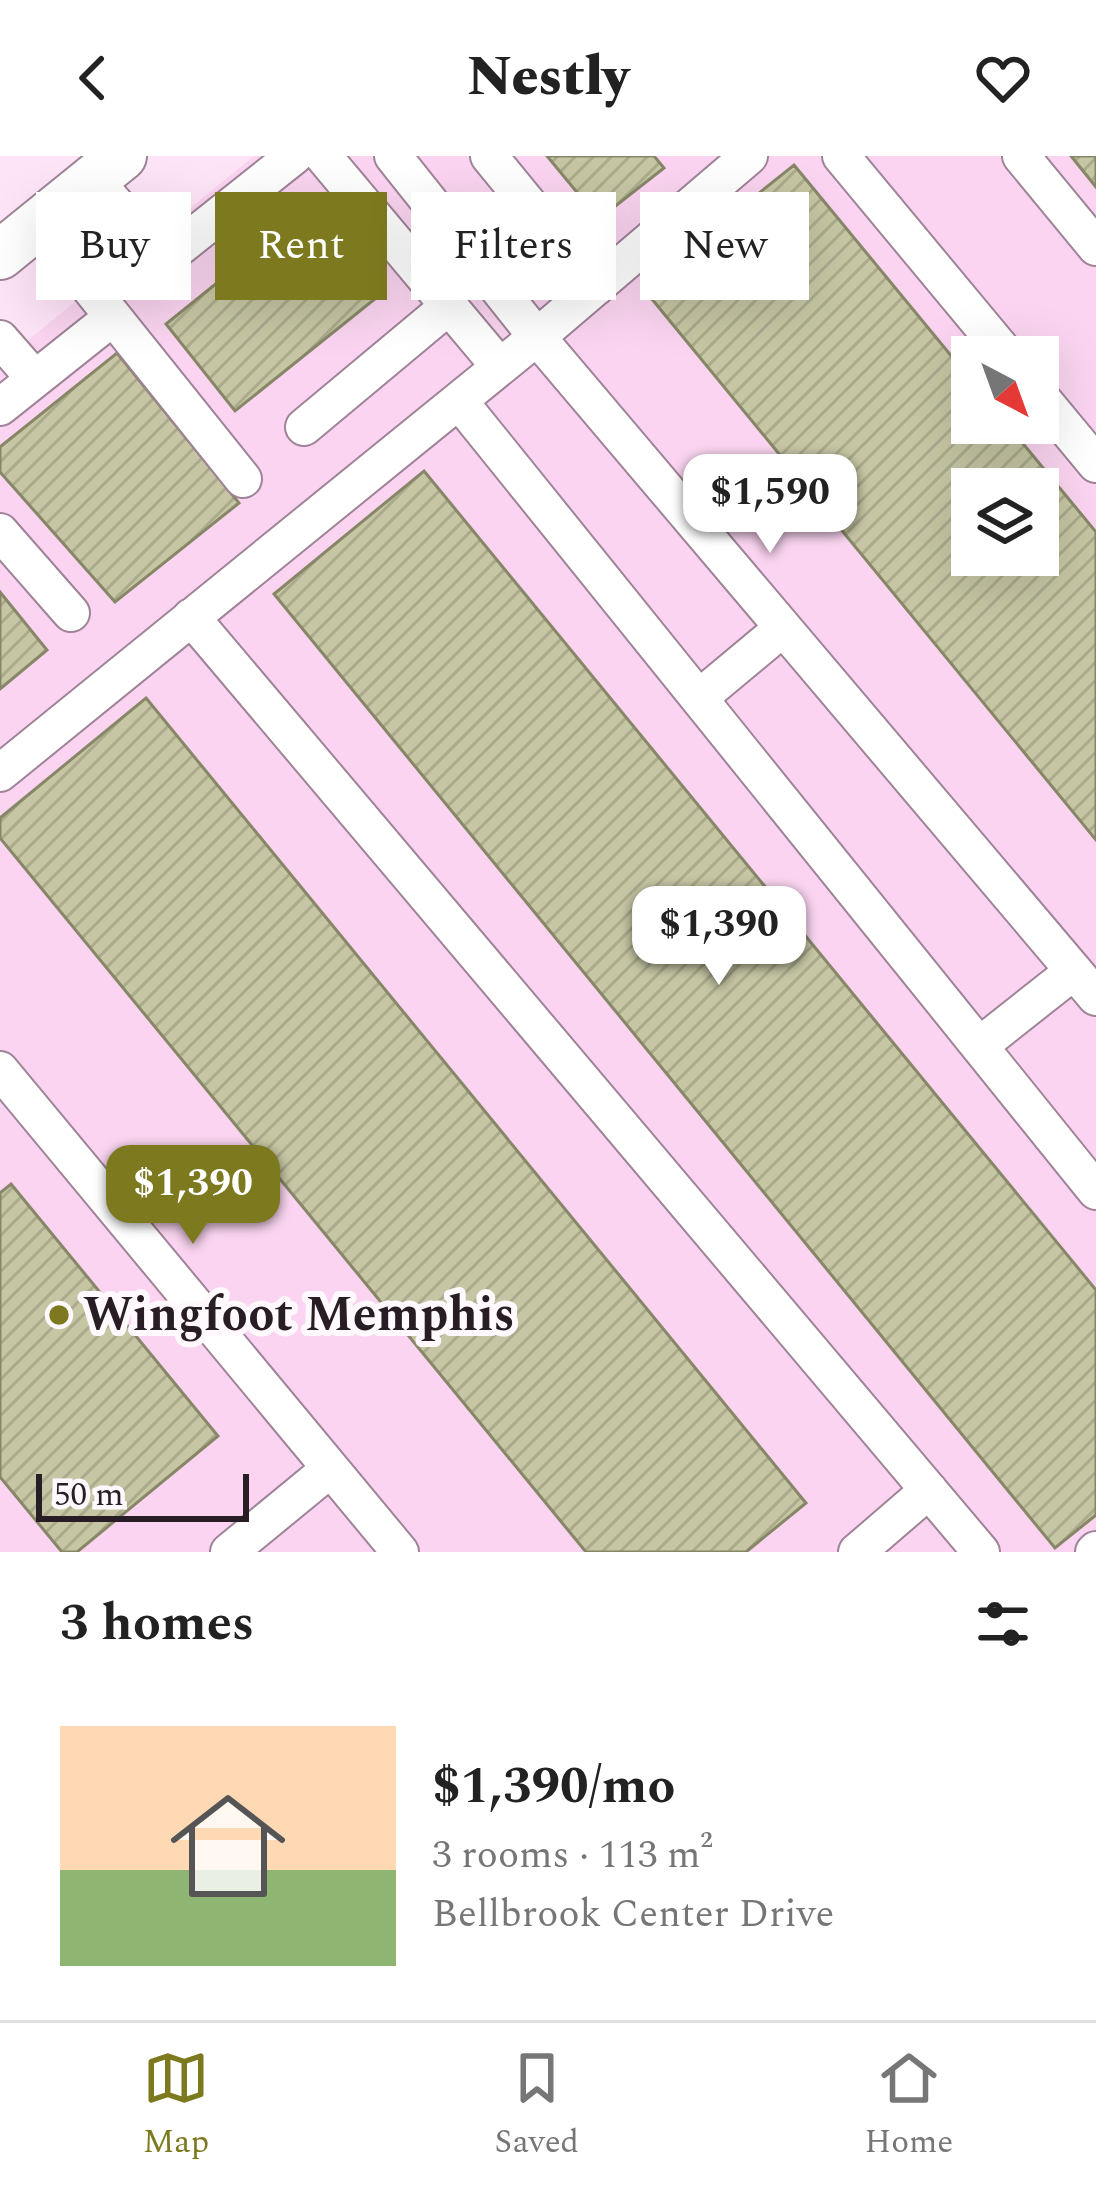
<!DOCTYPE html>
<html lang="en">
<head>
<meta charset="utf-8">
<style>
	:root { --surface:#fff; --page:#f2f2f2; --text:#222; --muted:#767676; --line:#e0e0e0; --accent:#7c791f }
	body { margin:0; font-family:Spectral,serif; background:var(--page); color:var(--text); height:100vh; display:flex; flex-direction:column; font-size:45px; white-space:nowrap }
	* { box-sizing:border-box; margin:0 }
	p { font-size:39px; color:var(--muted) }
	.icon { flex:none; width:66px; height:66px; fill:none; stroke:currentColor; stroke-width:2; stroke-linecap:round; stroke-linejoin:round }
	.map { position:relative; height:1396px; overflow:hidden }
	.details { display:flex; flex-direction:column; background:var(--surface); flex:1 }
	.details>* { flex:none }
	.hud { position:absolute; left:36px; top:36px; width:1026px; height:108px; display:flex; gap:24px }
	.needle { width:78px; rotate:139deg }
	.controls { position:absolute; left:951px; top:180px; display:grid; gap:24px }
	.controls a { display:grid; place-items:center; width:108px; height:108px; border-radius:0px; background:var(--surface); box-shadow:0 12px 48px #0002; font-size:60px }
	.scale { position:absolute; left:36px; bottom:30px; width:213px; box-sizing:border-box; padding-left:12px; border:6px solid #281d25; border-top:0; font-size:33px; line-height:42px; white-space:nowrap; color:#281d25; -webkit-text-stroke:9px #fff8fd; paint-order:stroke }
	.price { position:absolute; translate:-50% -102px; padding:0 27px; border-radius:24px; background:#fff; color:#222; font-size:39px; line-height:78px; filter:drop-shadow(0 3px 6px #0008) }
	.price::after { content:''; position:absolute; left:50%; top:72px; width:36px; height:27px; margin-left:-18px; background:inherit; clip-path:polygon(0 0,100% 0,50% 100%) }
	.price.current { background:var(--accent); color:#fff }
	ul { padding:0; list-style:none }
	li { display:flex; align-items:center; gap:36px; height:300px; padding:0 60px }
	li span { display:grid; place-items:center; flex:none; width:336px; height:240px; border-radius:0px; color:#555 }
	li>.icon { margin-inline-start:auto }
	span .icon { width:144px; height:144px; fill:#fffc; stroke-width:1 }
	li b { font-size:51px }
	h2 { display:flex; justify-content:space-between; align-items:center; height:144px; padding:0 60px; font-size:51px }
	.tag { padding:0 42px; border-radius:0px; background:var(--surface); box-shadow:0 12px 48px #0002; font-size:42px; line-height:108px }
	.tag.current { background:var(--accent); color:#fff }
	header { display:flex; justify-content:space-between; align-items:center; height:156px; padding:0 60px; background:var(--surface); font-size:54px; font-weight:800 }
	.menu { display:flex; justify-content:space-around; align-items:center; height:168px; border-top:3px solid var(--line); background:var(--surface); font-size:33px; color:var(--muted) }
	.menu a { display:grid; justify-items:center; gap:6px }
	.menu .current { color:var(--accent) }
	.map>svg:first-child { display:block }
	.built { fill:#fad4f0; fill-rule:evenodd }
	.building { fill:url(#building-hatch); stroke:#878768; stroke-width:3; fill-rule:evenodd }
	.lines { fill:none; stroke-linecap:round; stroke-linejoin:round }
	.minor-casing { stroke:#9f8397; stroke-width:40 }
	.major-casing { stroke:#9f8397; stroke-width:52 }
	.minor { stroke:#fff; stroke-width:36 }
	.major { stroke:#fff; stroke-width:48 }
	.poi-dot { fill:#7c791f; stroke:#fff8fd; stroke-width:4.5 }
	.labels { text-anchor:middle; dominant-baseline:central; stroke-width:12; stroke-linejoin:round; paint-order:stroke }
	.poi-label { font-size:48px; font-weight:bold; fill:#281d25; stroke:#fff8fd; text-anchor:start }
</style>
</head>
<body>
<header><svg class="icon" aria-label="back" viewBox="0 0 24 24"><path d="M15 5l-7 7 7 7"/></svg>Nestly<svg class="icon" aria-label="heart" viewBox="0 0 24 24"><path d="M12 20l-8-8c-3-5 5-10 8-4 3-6 11-1 8 4z"/></svg></header>
<div class="map">
<svg width="1096" height="1396" viewBox="0 0 1096 1396">
	<defs>
		<pattern id="building-hatch" width="6" height="6" patternUnits="userSpaceOnUse" patternTransform="scale(3)"><rect width="6" height="6" fill="#c6c6a4"/><path d="M-1 1l2-2M0 6l6-6M5 7l2-2" fill="none" stroke="#aaaa8d"/></pattern>
	</defs>
	<rect width="100%" height="100%" fill="#fee4f7"/>
	<path class="built" d="M254 0H1096V1396H0V207ZM972 201H1038V267H972ZM972 333H1038V399H972Z"/>
	<path class="building" d="M547 0H654L664 12 599 63Z
		M1071 0H1096V31Z
		M794 9 972 225V267H1006L1096 376V684L642 131ZM972 333H1038V399H972Z
		M311 51 381 138 235 255 166 168Z
		M117 197 239 347 115 446 0 316V291Z
		M424 315 1096 1134V1359L1055 1392 274 438Z
		M0 436 47 494 0 533Z
		M146 542 806 1347 746 1396H586L0 682V662Z
		M11 1028 218 1280 77 1396H62L0 1321V1037Z"/>
	<g class="lines">
		<defs>
			<path id="minor" d="M323 0 500 211
				M393 0 537 181 1096 841
				M489 0 596 131
				M841 0 1008 201
				M1021 0 1096 91
				M93 23 159 97 167 101 294 0
				M38 67 243 323
				M0 183 35 223
				M1038 238 1096 308
				M459 245 1096 1035
				M0 251 113 161
				M304 271 449 150
				M0 376 71 457
				M191 461 981 1396
				M699 542 783 472
				M0 617 537 181 749 0
				M979 890 1074 815
				M0 914 400 1396
				M229 1396 330 1313
				M857 1396 929 1334
				M1094 1396 1096 1394"/>
			<path id="major" d="M0 99 122 0"/>
		</defs>
		<use href="#minor" class="minor-casing"/>
		<use href="#major" class="major-casing"/>
		<use href="#minor" class="minor"/>
		<use href="#major" class="major"/>
	</g>
	<circle class="poi-dot" cx="59" cy="1159" r="12"/>
	<g class="labels">
		<g class="poi-label">
			<text x="83" y="1159">Wingfoot Memphis</text>
		</g>
	</g>
</svg>
<div class="controls">
<a><svg class="needle" viewBox="-14 -14 28 28"><path d="M0-13l5 13h-10z" fill="#e53935"/><path d="M0 13l5-13h-10z" fill="#767676"/></svg></a>
<a><svg class="icon" aria-label="layers" viewBox="0 0 24 24"><path d="M12 4l9 5-9 5-9-5zM3 14l9 5 9-5"/></svg></a>
</div>
<div class="scale">50 m</div>
<b class="price" style="left:770px;top:400px">$1,590</b>
<b class="price" style="left:719px;top:832px">$1,390</b>
<b class="price current" style="left:193px;top:1091px">$1,390</b>
<div class="hud">
<a class="tag">Buy</a>
<a class="tag current">Rent</a>
<a class="tag">Filters</a>
<a class="tag">New</a>
</div>
</div>
<section class="details">
<h2>3 homes<svg class="icon" aria-label="filters" viewBox="0 0 24 24"><path d="M4 7h16M4 17h16"/><circle cx="9" cy="7" r="2"/><circle cx="15" cy="17" r="2"/></svg></h2>
<ul>
<li><span style="background:linear-gradient(#ffd9b3 60%,#8fb573 0)"><svg class="icon" aria-label="home" viewBox="0 0 24 24"><path d="M3 11l9-7 9 7M6 9v11h12V9"/></svg></span><div><b>$1,390/mo</b><p>3 rooms · 113 m²</p><p>Bellbrook Center Drive</p></div></li>
</ul>
</section>
<nav class="menu">
<a class="current"><svg class="icon" aria-label="map" viewBox="0 0 24 24"><path d="M3 6l6-2 6 2 6-2v14l-6 2-6-2-6 2zM9 4v14M15 6v14"/></svg>Map</a>
<a><svg class="icon" aria-label="saved" viewBox="0 0 24 24"><path d="M7 4h10v16l-5-4-5 4z"/></svg>Saved</a>
<a><svg class="icon" aria-label="home" viewBox="0 0 24 24"><path d="M3 11l9-7 9 7M6 9v11h12V9"/></svg>Home</a>
</nav>
</body>
</html>
